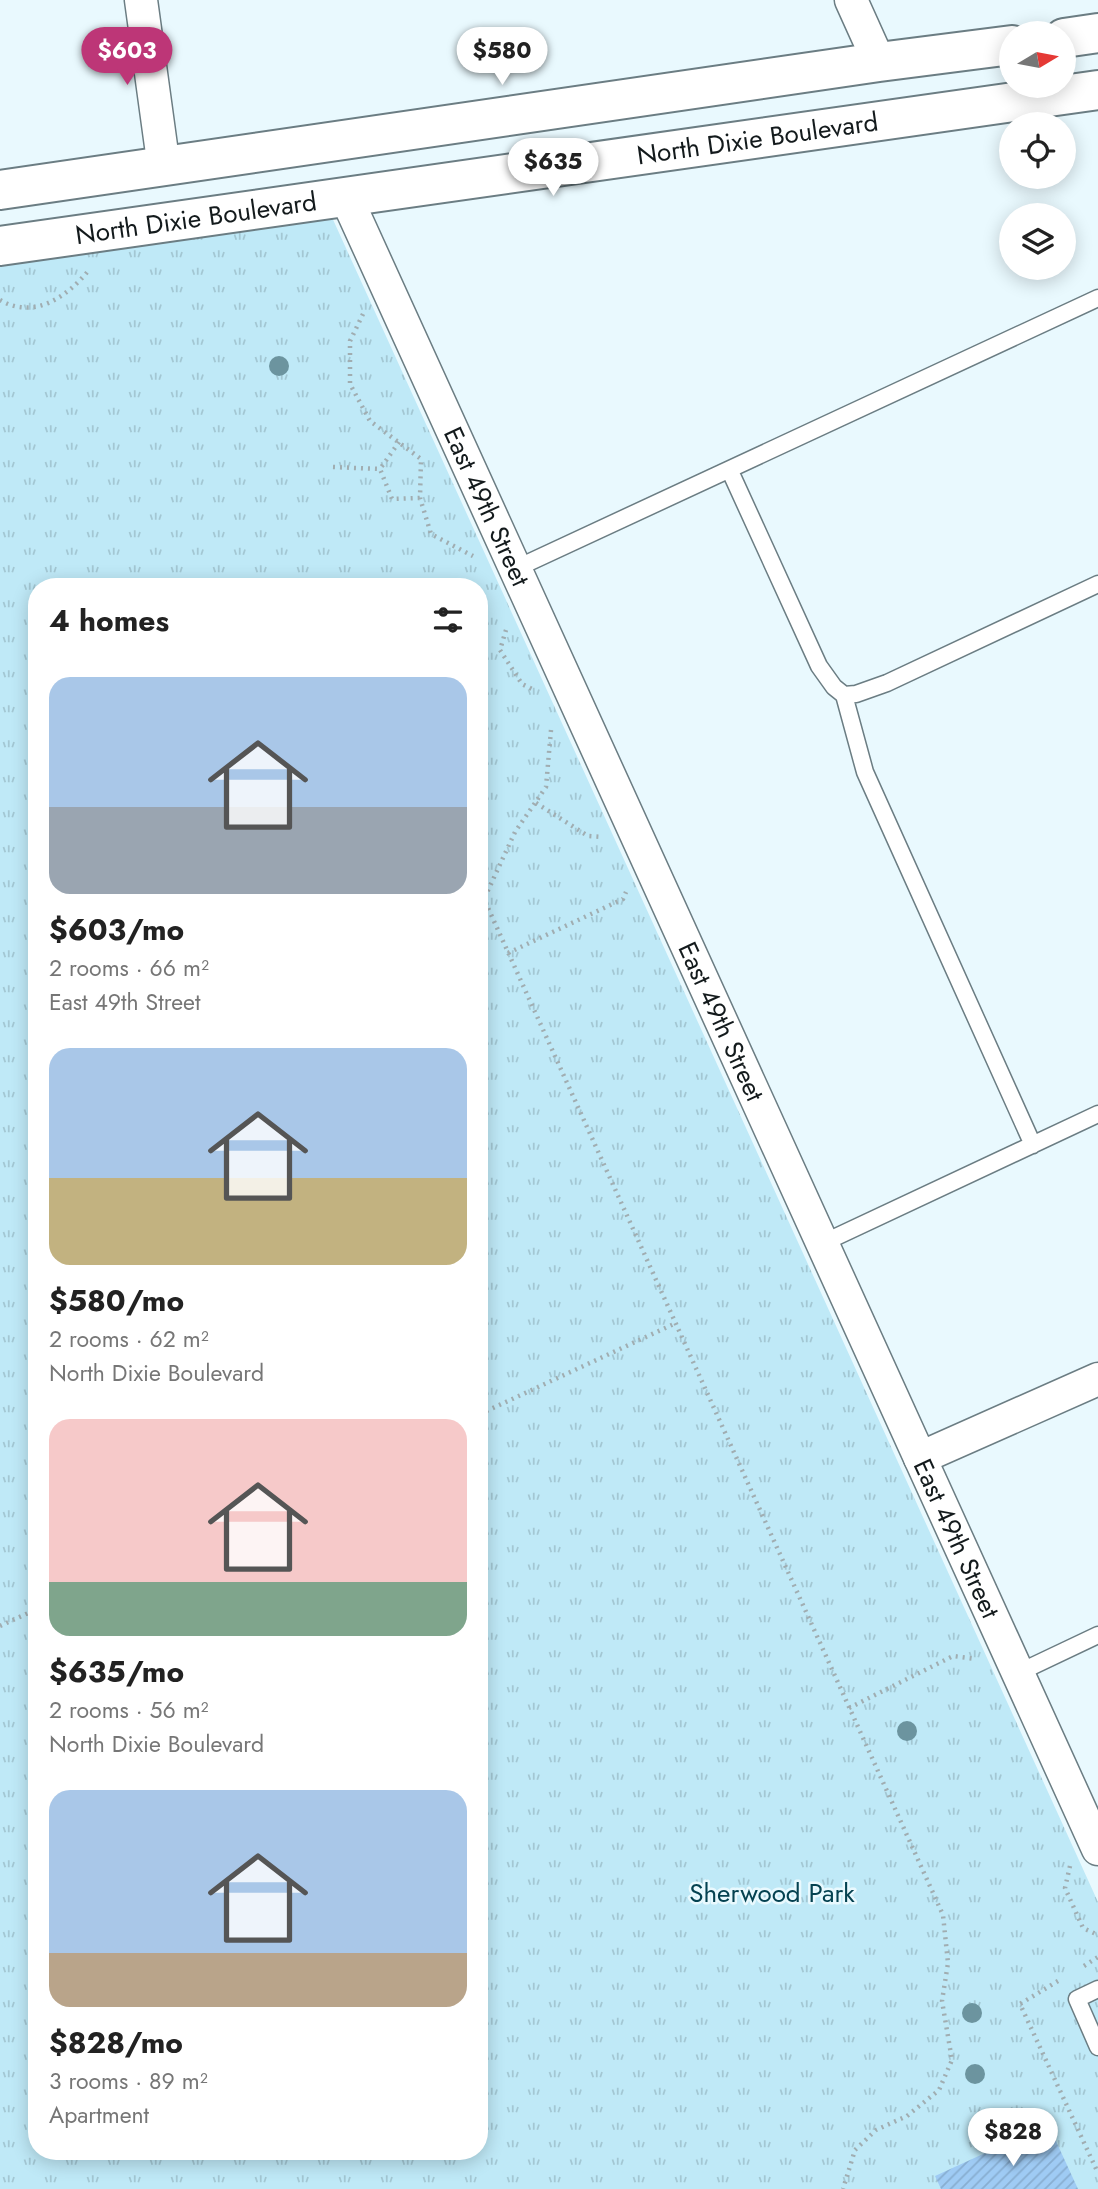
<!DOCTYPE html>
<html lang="en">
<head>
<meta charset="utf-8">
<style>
	:root { --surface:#fff; --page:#f6f6f6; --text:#222; --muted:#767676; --accent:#bd3677 }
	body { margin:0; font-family:Jost,sans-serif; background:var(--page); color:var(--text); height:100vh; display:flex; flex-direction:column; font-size:26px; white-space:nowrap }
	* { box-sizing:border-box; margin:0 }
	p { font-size:23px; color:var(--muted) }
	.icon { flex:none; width:38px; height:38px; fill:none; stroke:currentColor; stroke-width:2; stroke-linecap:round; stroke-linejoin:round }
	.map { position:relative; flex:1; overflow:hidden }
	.side { position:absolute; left:28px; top:578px; width:460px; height:1582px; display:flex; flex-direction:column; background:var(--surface); border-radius:28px; box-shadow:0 4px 18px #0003 }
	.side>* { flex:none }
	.needle { width:46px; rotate:80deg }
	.buttons { position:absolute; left:999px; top:21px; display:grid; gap:14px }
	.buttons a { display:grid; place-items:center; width:77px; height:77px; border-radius:50%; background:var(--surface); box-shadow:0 4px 18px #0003; font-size:35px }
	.price { position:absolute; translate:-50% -60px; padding:0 16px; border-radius:24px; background:#fff; color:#222; font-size:23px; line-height:46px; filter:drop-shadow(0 2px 4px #0008) }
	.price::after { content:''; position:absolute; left:50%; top:42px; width:21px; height:16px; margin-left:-10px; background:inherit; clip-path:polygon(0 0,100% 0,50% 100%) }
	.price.active { background:var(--accent); color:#fff }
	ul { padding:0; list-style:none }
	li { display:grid; align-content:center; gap:14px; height:371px; padding:0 21px }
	li span { display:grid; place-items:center; height:217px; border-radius:21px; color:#555 }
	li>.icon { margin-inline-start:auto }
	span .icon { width:126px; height:126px; fill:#fffc; stroke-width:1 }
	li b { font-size:30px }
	h2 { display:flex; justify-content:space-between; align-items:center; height:84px; padding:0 21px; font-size:30px }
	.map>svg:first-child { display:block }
	.park { fill:url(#park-tufts); fill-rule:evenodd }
	.building { fill:url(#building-hatch) }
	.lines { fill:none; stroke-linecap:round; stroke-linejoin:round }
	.service-casing { stroke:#6b7d83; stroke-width:19 }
	.minor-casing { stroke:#6b7d83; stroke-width:35 }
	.secondary-casing { stroke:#6b7d83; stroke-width:42 }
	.path { stroke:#a0adb1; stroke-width:4.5; stroke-dasharray:2 5; stroke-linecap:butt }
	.service { stroke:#fff; stroke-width:16 }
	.minor { stroke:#fff; stroke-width:32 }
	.secondary { stroke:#fff; stroke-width:38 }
	.tree { fill:#6c949f }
	.labels { text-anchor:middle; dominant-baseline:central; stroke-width:5; stroke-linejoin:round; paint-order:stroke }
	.street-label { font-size:26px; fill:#131a1c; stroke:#e9f9fe }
	.park-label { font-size:26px; fill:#054251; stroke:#e9f9fe }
</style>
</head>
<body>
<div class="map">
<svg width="1098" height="2189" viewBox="0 0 1098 2189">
	<defs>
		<pattern id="park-tufts" width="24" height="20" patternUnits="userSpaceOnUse" patternTransform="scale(1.75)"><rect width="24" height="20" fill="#bfe9f7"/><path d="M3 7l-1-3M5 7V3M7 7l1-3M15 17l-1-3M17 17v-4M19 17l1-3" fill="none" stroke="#a3c7d3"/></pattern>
		<pattern id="building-hatch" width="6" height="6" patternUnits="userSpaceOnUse" patternTransform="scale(1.75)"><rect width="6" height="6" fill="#9fcbf4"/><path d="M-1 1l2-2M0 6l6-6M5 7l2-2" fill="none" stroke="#88aed1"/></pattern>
	</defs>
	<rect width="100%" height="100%" fill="#e9f9fe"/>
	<path class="park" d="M330 213 1098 1902V2189H0V265ZM37 586H480V2151H37Z"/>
	<path class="building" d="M1033 2131 1040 2146 1055 2139 1078 2189H941L935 2176Z"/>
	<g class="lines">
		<defs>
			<path id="service" d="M730 471 819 666 834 687 844 695 856 694 887 683 1098 584
				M517 568 1098 298
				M844 695 865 772 1033 1145
				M823 1243 1098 1114
				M1018 1673 1098 1635
				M1098 1989 1077 1999 1098 2047"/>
			<g id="minor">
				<path d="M141 0 164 168"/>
				<path d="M851 0 879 62"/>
				<path id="s1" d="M346 197 1098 1849"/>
				<path d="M920 1458 1098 1379"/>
			</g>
			<g id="secondary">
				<path d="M1064 38 1098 33"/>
				<path d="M0 190 879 62 1012 45"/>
				<path id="s2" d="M0 246 1098 90"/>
			</g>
		</defs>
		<use href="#service" class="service-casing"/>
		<use href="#minor" class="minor-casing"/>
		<use href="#secondary" class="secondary-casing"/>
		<path class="path" d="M0 300C34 320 67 297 89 270
			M363 314 350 341V384L370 421 421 459 420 498 431 534 473 556
			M399 442 380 469 392 499 420 498
			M333 467 380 469
			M506 630 500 650 522 684 534 690
			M551 730 546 787 515 832 484 899 943 1915 948 1963 942 2001 952 2060 939 2090 907 2116 876 2130 855 2150 843 2189
			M536 803 588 836 602 837
			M508 953 623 899 626 892
			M480 1414 676 1323
			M0 1626 37 1609
			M849 1708 953 1656 976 1659
			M1070 1866 1065 1888 1083 1928 1098 1935
			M1084 1966 1098 1957
			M1058 1981 1020 2004 1098 2173"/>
		<use href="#service" class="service"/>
		<use href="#minor" class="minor"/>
		<use href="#secondary" class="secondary"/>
	</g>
	<g class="tree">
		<circle cx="279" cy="366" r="10"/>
		<circle cx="907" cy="1731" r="10"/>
		<circle cx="972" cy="2013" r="10"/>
		<circle cx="975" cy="2074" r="10"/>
	</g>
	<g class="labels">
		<g class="street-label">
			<text stroke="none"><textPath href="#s2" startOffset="765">North Dixie Boulevard</textPath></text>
			<text stroke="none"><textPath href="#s2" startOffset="198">North Dixie Boulevard</textPath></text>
			<text stroke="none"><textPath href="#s1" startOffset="340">East 49th Street</textPath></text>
			<text stroke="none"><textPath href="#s1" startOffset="906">East 49th Street</textPath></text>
			<text stroke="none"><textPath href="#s1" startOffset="1474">East 49th Street</textPath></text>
		</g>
		<g class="park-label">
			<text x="772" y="1893">Sherwood Park</text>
		</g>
	</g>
</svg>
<div class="buttons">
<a><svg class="needle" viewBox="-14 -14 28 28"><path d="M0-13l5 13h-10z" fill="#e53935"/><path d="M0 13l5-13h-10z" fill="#767676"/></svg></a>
<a><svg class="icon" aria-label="locate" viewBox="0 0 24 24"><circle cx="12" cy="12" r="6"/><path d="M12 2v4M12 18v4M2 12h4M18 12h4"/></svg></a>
<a><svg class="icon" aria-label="layers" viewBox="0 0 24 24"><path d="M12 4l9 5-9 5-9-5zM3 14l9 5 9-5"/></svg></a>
</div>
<b class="price active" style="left:127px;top:87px">$603</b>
<b class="price" style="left:502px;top:87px">$580</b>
<b class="price" style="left:553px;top:198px">$635</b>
<b class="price" style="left:1013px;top:2168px">$828</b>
<section class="side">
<h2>4 homes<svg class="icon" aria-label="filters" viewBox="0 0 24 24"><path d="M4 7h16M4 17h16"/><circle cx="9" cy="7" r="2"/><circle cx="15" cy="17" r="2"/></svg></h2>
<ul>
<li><span style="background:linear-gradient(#a9c7e8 60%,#9aa5b1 0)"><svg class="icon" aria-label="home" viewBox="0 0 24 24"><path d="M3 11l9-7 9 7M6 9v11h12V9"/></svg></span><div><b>$603/mo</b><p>2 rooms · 66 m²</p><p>East 49th Street</p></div></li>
<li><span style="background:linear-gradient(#a9c7e8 60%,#c2b280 0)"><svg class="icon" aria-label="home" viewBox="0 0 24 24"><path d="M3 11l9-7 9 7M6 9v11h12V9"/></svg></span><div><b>$580/mo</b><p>2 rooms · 62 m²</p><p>North Dixie Boulevard</p></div></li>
<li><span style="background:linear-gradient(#f6c9c9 75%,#7fa58c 0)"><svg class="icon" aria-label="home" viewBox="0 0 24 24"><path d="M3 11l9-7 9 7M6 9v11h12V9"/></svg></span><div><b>$635/mo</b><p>2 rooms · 56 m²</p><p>North Dixie Boulevard</p></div></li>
<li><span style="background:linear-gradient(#a9c7e8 75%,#b9a48a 0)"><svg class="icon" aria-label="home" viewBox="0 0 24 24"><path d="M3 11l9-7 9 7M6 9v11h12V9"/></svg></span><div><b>$828/mo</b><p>3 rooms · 89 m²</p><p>Apartment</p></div></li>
</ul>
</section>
</div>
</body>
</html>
